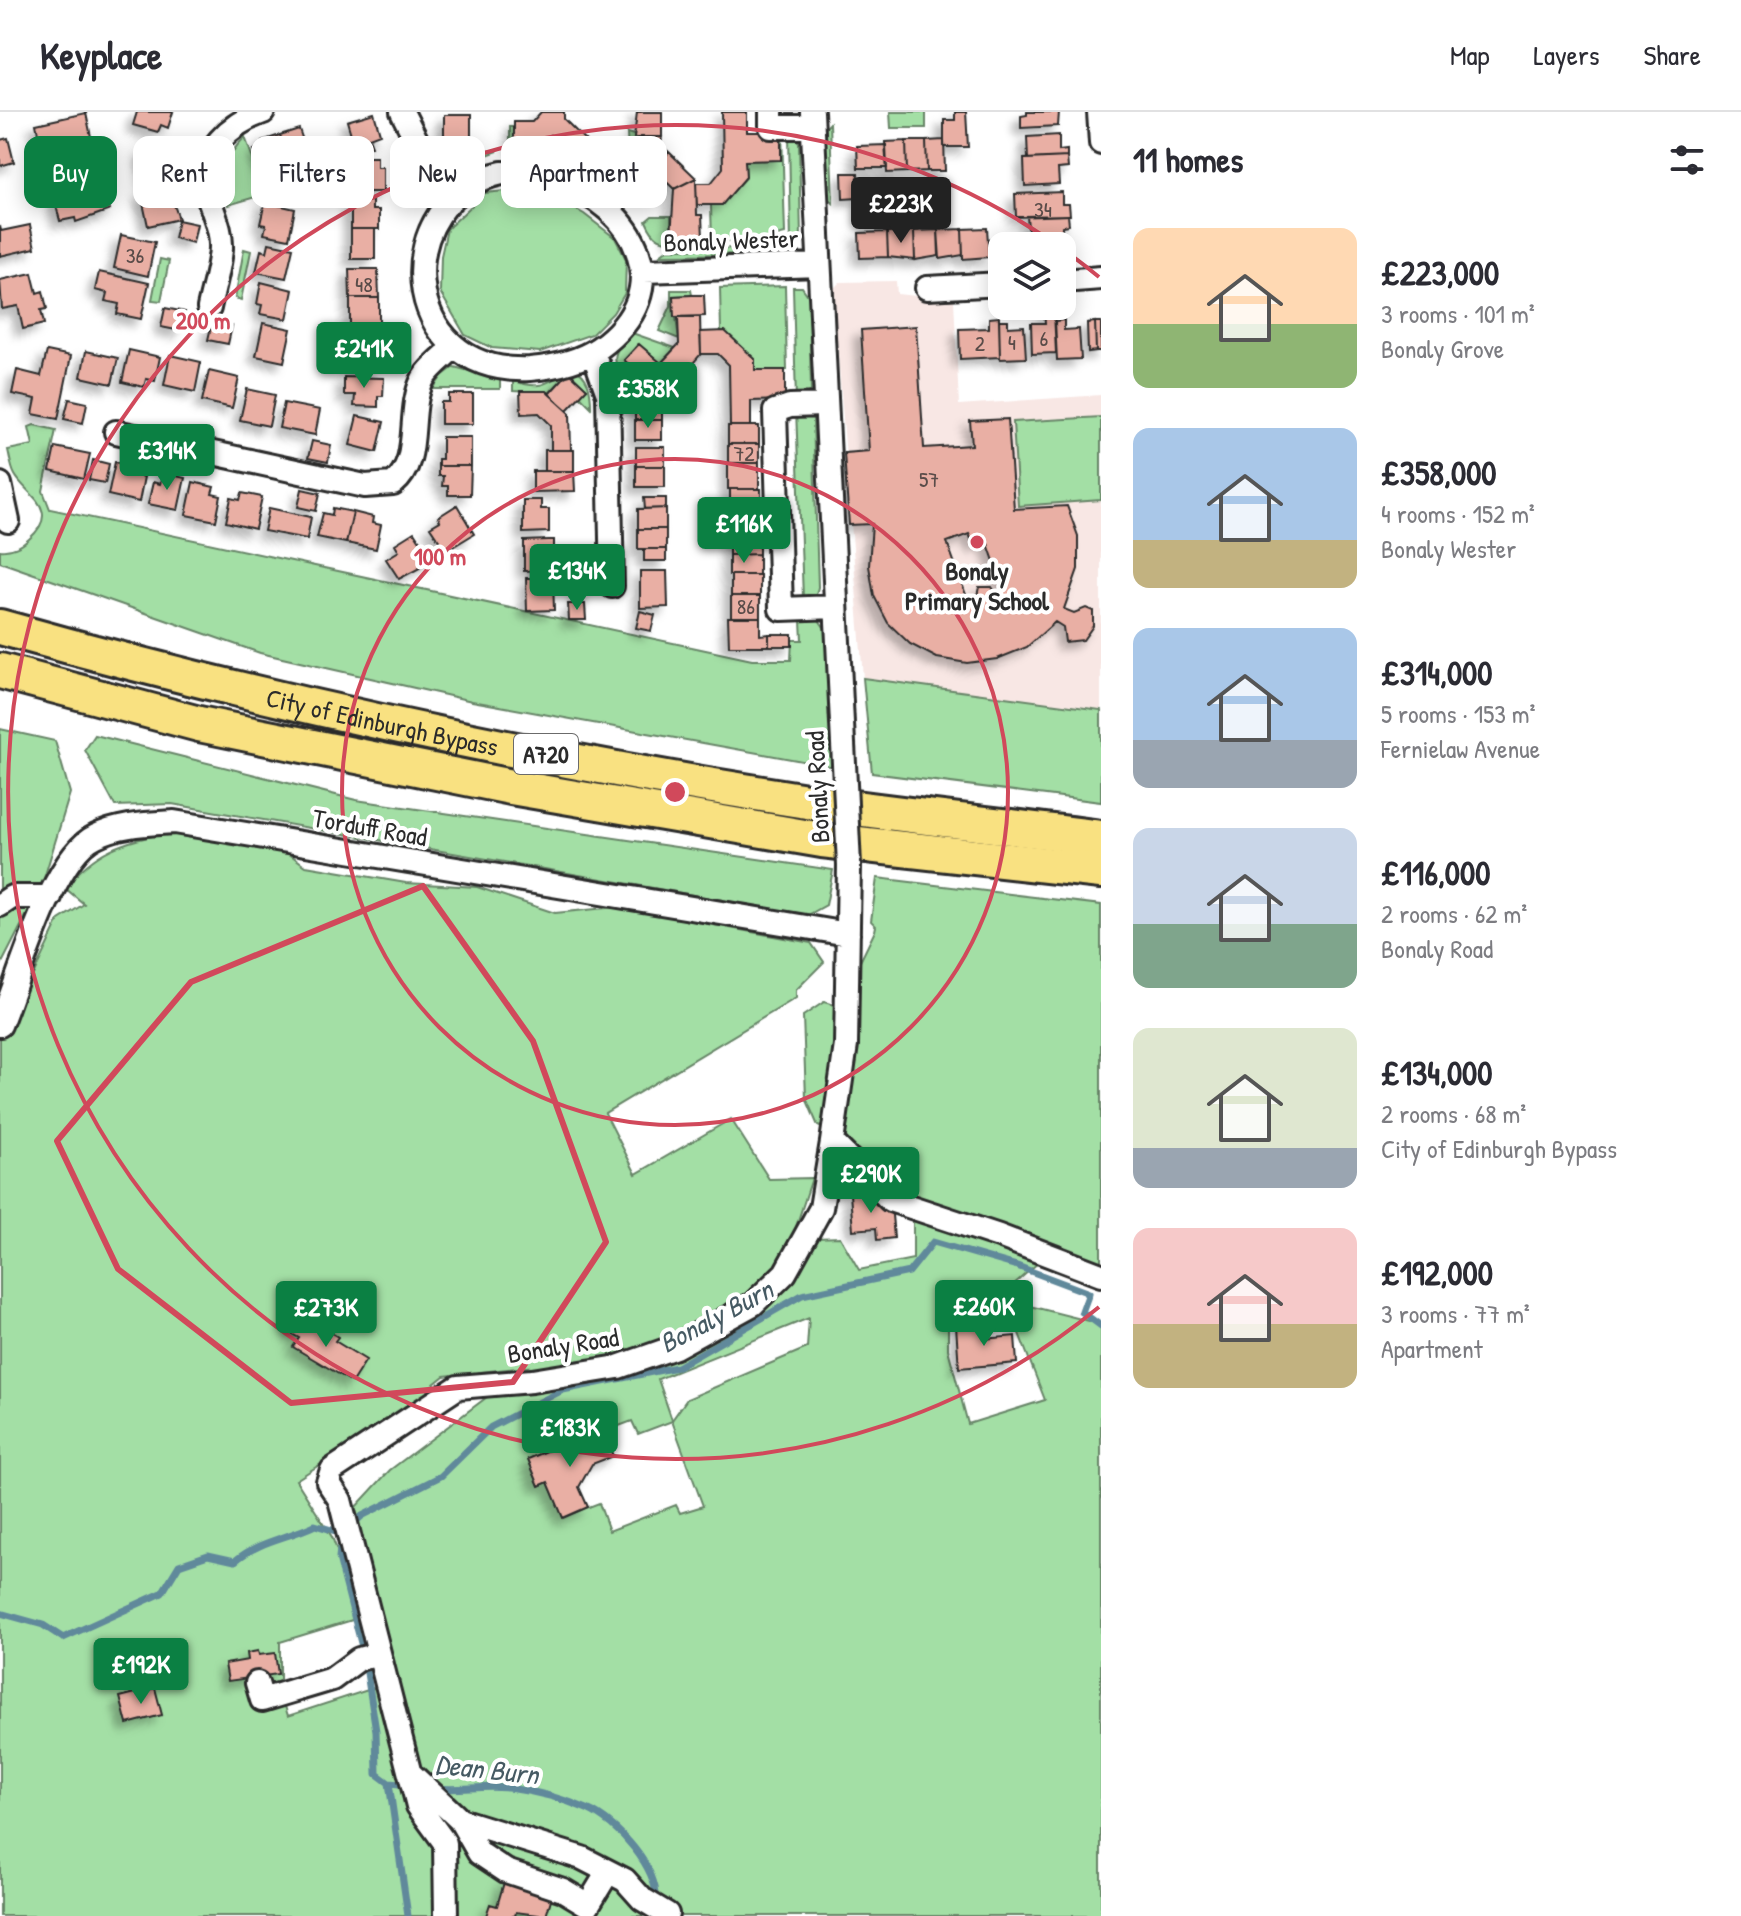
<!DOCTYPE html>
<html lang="en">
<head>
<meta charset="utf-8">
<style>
	:root { --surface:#fff; --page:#f2f2f3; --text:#2b2b33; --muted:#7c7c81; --line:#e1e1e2; --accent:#0b8043 }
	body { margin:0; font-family:"Patrick Hand",sans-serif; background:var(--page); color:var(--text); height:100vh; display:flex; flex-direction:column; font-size:30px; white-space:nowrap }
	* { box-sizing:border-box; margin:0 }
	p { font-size:26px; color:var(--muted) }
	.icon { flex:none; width:44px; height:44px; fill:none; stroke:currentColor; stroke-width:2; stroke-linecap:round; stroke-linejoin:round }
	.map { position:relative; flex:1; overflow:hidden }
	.side { display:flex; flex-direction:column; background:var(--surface); width:640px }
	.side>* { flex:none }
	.hud { position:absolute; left:24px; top:24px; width:760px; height:72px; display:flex; gap:16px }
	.controls { position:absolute; left:988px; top:120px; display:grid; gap:16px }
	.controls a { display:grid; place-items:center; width:88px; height:88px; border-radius:16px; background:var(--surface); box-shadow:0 4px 20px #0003; font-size:40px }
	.price { position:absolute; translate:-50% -68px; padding:0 18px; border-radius:8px; background:var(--accent); color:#fff; font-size:26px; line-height:52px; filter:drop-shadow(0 2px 4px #0008) }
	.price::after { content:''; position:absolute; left:50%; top:48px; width:24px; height:18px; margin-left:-12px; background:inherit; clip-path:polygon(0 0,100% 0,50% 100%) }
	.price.on { background:#222; color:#fff }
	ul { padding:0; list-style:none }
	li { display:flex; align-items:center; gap:24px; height:200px; padding:0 32px }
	li span { display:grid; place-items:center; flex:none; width:224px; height:160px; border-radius:16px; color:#555 }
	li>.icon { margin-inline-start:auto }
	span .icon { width:96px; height:96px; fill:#fffc; stroke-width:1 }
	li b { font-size:34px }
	h2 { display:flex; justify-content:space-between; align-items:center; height:96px; padding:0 32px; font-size:34px }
	.tag { padding:0 28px; border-radius:16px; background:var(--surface); box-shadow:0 4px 20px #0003; font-size:28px; line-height:72px }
	.tag.on { background:var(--accent); color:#fff }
	header { display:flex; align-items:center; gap:48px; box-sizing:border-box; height:112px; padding:0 40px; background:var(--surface); border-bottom:2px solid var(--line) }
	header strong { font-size:38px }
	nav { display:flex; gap:44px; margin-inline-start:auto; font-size:28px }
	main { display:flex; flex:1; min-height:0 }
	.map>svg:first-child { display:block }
	.built { fill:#f8e7e4 }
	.green { fill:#a3dfa5; stroke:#678568; stroke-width:2; fill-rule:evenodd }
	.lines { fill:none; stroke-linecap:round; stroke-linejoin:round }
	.stream { stroke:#60899b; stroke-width:7 }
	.building { fill:#e9afa4; stroke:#2b2b2b; stroke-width:2; fill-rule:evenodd; filter:url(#shadow) }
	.minor-casing { stroke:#2b2b2b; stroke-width:28 }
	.highway-casing { stroke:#2b2b2b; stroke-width:40 }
	.minor { stroke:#fff; stroke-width:22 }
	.highway { stroke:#f9e181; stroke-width:34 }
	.minor-bridge-casing { stroke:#2b2b2b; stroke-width:28; stroke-linecap:butt }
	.minor-bridge { stroke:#fff; stroke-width:22 }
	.marked { fill:none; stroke:#d1495b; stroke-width:6; stroke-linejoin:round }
	.ring { fill:none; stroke:#d1495b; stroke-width:4 }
	.poi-dot { fill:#d1495b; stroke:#fff; stroke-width:3 }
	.labels { text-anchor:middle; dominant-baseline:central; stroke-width:8; stroke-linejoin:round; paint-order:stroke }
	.number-label { font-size:22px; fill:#5a4c49 }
	.shield { fill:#fff; stroke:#6b6b6b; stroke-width:2 }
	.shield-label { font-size:24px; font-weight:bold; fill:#2b2b2b }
	.street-label { font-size:26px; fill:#2b2b2b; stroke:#fff }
	.poi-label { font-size:26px; font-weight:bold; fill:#2b2b2b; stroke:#fff }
	.water-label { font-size:28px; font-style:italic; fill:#465a63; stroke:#fff }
	.centre { fill:#d1495b; stroke:#fff; stroke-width:4 }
	.ring-label { font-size:24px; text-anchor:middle; font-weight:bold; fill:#d1495b; stroke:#fff; stroke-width:8; stroke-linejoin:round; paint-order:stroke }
</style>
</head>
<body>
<header>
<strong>Keyplace</strong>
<nav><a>Map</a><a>Layers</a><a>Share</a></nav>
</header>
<main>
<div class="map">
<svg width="1101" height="1804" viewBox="0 0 1101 1804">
	<defs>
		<filter id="shadow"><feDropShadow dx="-7" dy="7" stdDeviation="4" flood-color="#0004"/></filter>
	</defs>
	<rect width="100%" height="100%" fill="#fff"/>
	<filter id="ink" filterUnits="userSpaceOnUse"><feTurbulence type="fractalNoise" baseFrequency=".0125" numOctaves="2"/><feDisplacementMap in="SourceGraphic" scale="16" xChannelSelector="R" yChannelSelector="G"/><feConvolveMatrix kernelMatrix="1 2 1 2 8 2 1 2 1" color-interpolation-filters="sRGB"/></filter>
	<g filter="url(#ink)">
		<path class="built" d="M896 169 897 182 954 188 959 293 1101 283V598L863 566 833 177 840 170Z"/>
		<path class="green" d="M890 0H926V16H891Z
			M830 11 833 91 822 81 820 22Z
			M510 15H514V32H541L550 23 574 45 588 31 592 38 582 58 551 46 510 39Z
			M782 20 785 122 757 129H712L711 93 722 92 746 66 745 49Z
			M627 21 640 25V45L648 53 645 58 659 72 638 92H633L593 62 601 43H628Z
			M789 21 799 30 801 128 791 134Z
			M245 25 266 82 228 93C220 65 224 45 245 25Z
			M435 38 498 39 453 55 442 49Z
			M515 78 547 81 584 102 615 126 626 147 625 181 613 201 592 222 540 240 492 236 465 223 440 180 441 144 447 117 485 81Z
			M652 104H671V126H680V130C661 130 654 128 646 109Z
			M786 130V137L779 142 660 143 668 137 763 136Z
			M244 137 251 139 241 188 235 186Z
			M160 147 169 149 161 189 152 188Z
			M785 174 787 258H755L721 220 720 176Z
			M793 175H802L809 185 811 279 796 289Z
			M671 178H691L692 183 673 184 679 227 659 219 671 194Z
			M632 221 675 236 661 251 638 232 625 248 638 260 629 270 621 271C613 246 611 238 632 221Z
			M454 255 500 267V277H433L442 264Z
			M573 257C589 262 591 280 591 295L580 284 587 277 569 260 549 281 513 279V269C546 279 544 270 573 257Z
			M796 297 813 306 818 475 816 483 803 486Z
			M1101 305V388L1018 394 1013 310Z
			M34 313 56 318 43 379 50 397 752 548H791L792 528H802L801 508H819L826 518 828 527 835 655 472 589 260 541 0 450V438C10 439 21 435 29 427 63 397 26 383 15 363 11 356 10 346 8 338L33 333 29 315Z
			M863 566 1101 598V690L872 661Z
			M0 617 55 629 70 681 42 773 0 855Z
			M95 623 356 688 833 758 826 793 808 803 172 692 115 694 85 638Z
			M170 720 281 736 306 754 406 771 477 775 555 801 617 795 811 831 824 850 796 878V886L605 1001 636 1062 731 1007 769 1067 812 1066 792 1127 840 1125 859 1158 913 1147V1108L1039 1150 1004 1181 948 1201V1237L968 1312 1045 1288 1006 1188 1101 1212V1804H453L454 1735 450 1719 419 1676 424 1658 415 1646 353 1398 390 1358 527 1255 444 1264 429 1276 428 1283 296 1368 332 1425 362 1505 280 1530V1578L288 1604 377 1575 408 1695 441 1734V1804H0V893L14 903 59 808 84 792 65 776C95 737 123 730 170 720ZM809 1206 807 1236 687 1287 672 1308 658 1267ZM632 1309 638 1322 672 1309 703 1394 680 1401 676 1393 609 1419 599 1391 563 1405 548 1370 539 1374 528 1347 600 1317 603 1320Z
			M877 766 1101 793V1156L892 1075 840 1024 856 858 875 819 876 814 871 809Z
			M824 890 834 893 838 915 826 1018 818 1014 806 986 803 904Z"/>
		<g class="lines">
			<path class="stream" d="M350 1415 362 1404 441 1364 491 1315 563 1278 677 1255 802 1183 909 1160 933 1130 1017 1154 1089 1181 1082 1200 1101 1214
				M341 1428 339 1446 363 1539
				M0 1501 43 1513 63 1526 162 1481 179 1453 208 1443 235 1449C258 1429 288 1426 315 1413L342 1421
				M365 1548 376 1619 377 1662 389 1671
				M389 1671 411 1673
				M389 1671 408 1804
				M435 1676C462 1679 488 1672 515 1677 538 1680 566 1688 587 1697 617 1710 660 1757 656 1792"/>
		</g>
		<path class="building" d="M137 0H173L168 16 161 13 158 20 133 13Z
			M541 0H564V7L588 31 574 46 550 23 541 32H514V10H532Z
			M637 0H662V25L634 26Z
			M722 0H747V20H781V48L745 49 746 65 722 93H697L696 71H711L723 56Z
			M955 0H966L968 35H944V8H955Z
			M1027 0H1059L1058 14 1021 16V4L1027 3Z
			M86 1 94 39 67 45 64 29 41 35 36 12Z
			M374 1 380 22 369 26 372 34 356 39 347 9Z
			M444 3H471V32H444Z
			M299 17 308 43 289 49 280 23Z
			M280 23 289 49 261 58 254 38 264 35 262 29Z
			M1059 23V39L1067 38V45L1028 47 1027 25Z
			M640 25H662L661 33 669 40 653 57 640 45Z
			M8 26 14 50 0 54V28Z
			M944 28 945 59H927L926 29Z
			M906 29 907 60 887 61 885 30Z
			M906 29H926L927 59 907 60Z
			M886 33 887 56H858L857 34Z
			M170 34 180 65 149 72 142 40Z
			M669 40 696 66 674 77 653 57Z
			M353 45H377V55H383V80H354Z
			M1067 45 1068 56 1058 57 1059 72 1025 74 1024 47Z
			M101 58 110 98 76 110 75 106 60 109 54 86 79 80 75 64Z
			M842 61H858L859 86 843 87Z
			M696 66 697 103H702L703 126H671L674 77Z
			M168 76 179 107 148 114 141 82Z
			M1062 80V92H1069L1070 103 1016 105 1015 82Z
			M351 89H372V98H379V117H351Z
			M265 90 295 97 289 127 264 122 266 113 260 112Z
			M1068 103 1069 113 1062 114V127L1029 129 1027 104Z
			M178 108 197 112 193 131 174 126Z
			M30 113 35 136 0 144V114L1 119Z
			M987 116 989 145 963 147 962 117Z
			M351 117H375V147H351Z
			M962 117 963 143 940 147 938 118Z
			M938 118 939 144 915 148 914 119Z
			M914 119 915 148 888 145 887 120Z
			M887 120 888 145 860 146 859 121Z
			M121 123 155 130 148 164 114 156Z
			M269 131 293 136 286 166 256 160 261 138 267 140Z
			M349 157H378L379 186H350Z
			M99 160 149 171 141 207 117 202 119 192 105 189 107 181 95 178Z
			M32 161 37 181 43 179 47 197 41 198 44 212 23 217 18 194 2 197 0 168Z
			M261 170 293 178 287 207 260 202 262 193 257 192Z
			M692 183H704L705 204 674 205 673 184Z
			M350 186H379V215H350Z
			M165 196 185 200 181 219 161 215Z
			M1044 200H1054L1056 241 1032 242 1031 211H1045Z
			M678 205H700L701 242 662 287 641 288V277H646V267L679 232Z
			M999 205 1000 245 960 247 959 217 989 216V206Z
			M999 208H1008V215L1024 214 1026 246 1000 247Z
			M1064 208V218L1079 217 1081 247 1057 248 1055 209Z
			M212 210 232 214 228 232 208 228Z
			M1095 210H1101V239H1096Z
			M1095 210 1096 239 1088 240 1087 211Z
			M263 211 291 217 284 250 256 244Z
			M916 214 924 336 972 333 970 309 1008 307 1014 397 1067 394 1078 424V457L1064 497 1074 501 1086 496 1093 499V514L1083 528 1065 530 1063 515 1055 510 1027 535 997 547 967 551 937 546 910 532 888 511 874 484 869 454 872 412 849 413 844 341 869 339 861 218ZM969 422 974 434 987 429 1004 478 996 481 992 475H979L976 488 969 491 947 430Z
			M725 219 755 247V258H785V288L751 289V314H730L729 253 718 242H701L700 220Z
			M350 225H382V247H366V255H350Z
			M639 232 661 251 646 267 624 248Z
			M129 238 160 245 155 269 146 267 144 275 122 270Z
			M47 239 71 244 58 307 33 302 36 287 12 282 17 258 41 264Z
			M86 239 118 246 112 272 81 265Z
			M170 243 201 250 195 280 164 273Z
			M209 259 239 266 232 296 202 289Z
			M569 260 587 277 567 298 549 282Z
			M344 265 384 266 383 284H378V295L354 294 355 283H344Z
			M247 277 275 283 269 314 240 308Z
			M520 279H546L570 301 571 338H551V313L539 301 521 302Z
			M449 282H473V312H441V290H449Z
			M69 287 87 291 83 311 64 307Z
			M635 287H662V308H635Z
			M284 291 320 298 315 323 279 316Z
			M357 304 384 310 377 340 350 333Z
			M635 308H662V328H635Z
			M728 314H759V332H728Z
			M442 325H471V354H438V347H442Z
			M312 329 331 333 328 350 308 346Z
			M728 332H759V351H728Z
			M55 335 90 342 84 367 50 359Z
			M636 335H665V354H636Z
			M545 338H574V359H545Z
			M93 348 109 352 105 371 89 368Z
			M115 350 137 355 136 363 144 365 139 390 108 383Z
			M728 351H759V377H728Z
			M438 354H471L470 383H448V374H442L443 364H438Z
			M636 354H665V375H636Z
			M533 359H574L575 379 533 380Z
			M163 361 185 366 178 398 148 392 153 370 160 372Z
			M193 370 214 375 212 382 221 384 216 409 186 403Z
			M302 377 320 381 316 399 298 395Z
			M730 377H761V400H730Z
			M242 381 262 385 255 417 226 410 231 386 240 388Z
			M644 386H666V396L645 397Z
			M523 388H541V397H549V420L523 421Z
			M457 393 474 422 446 439 430 415 440 409 438 405Z
			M269 396 311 405 307 427 264 419Z
			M333 396 353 400 346 431 317 425 323 401 332 403Z
			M666 396V417H638V397Z
			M353 400 373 405 372 411 381 413 376 437 346 431Z
			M730 400H761V422H730Z
			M638 417H666V437H638Z
			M414 420 433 449 399 467 386 447 399 439 395 432Z
			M729 422H759V442L729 443Z
			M549 428H554V449H549V458L524 459V429Z
			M644 437H666V449H644Z
			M759 442V463H729V443Z
			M640 459H667L668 495 640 496Z
			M731 463H760V484H731Z
			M526 466H553L554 498 527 499Z
			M731 484H760V505H731Z
			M568 492H585L586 508H569Z
			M640 499 655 503 651 519 636 516Z
			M728 505H760V523L769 522V534H729Z
			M769 522H792V534H769Z
			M870 1080 892 1103 894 1126 877 1128 876 1116 853 1118 850 1082Z
			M301 1203 338 1225 335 1229 366 1248 352 1270 293 1235 299 1226 290 1221Z
			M983 1212 984 1227 1015 1224 1017 1251 959 1256 956 1214Z
			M601 1316 613 1344 592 1352 579 1375 588 1395 563 1406 548 1370 539 1374 528 1347Z
			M258 1539 259 1543 275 1541 278 1562 228 1569 225 1552 248 1548 247 1541Z
			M155 1576 162 1603 127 1612 120 1585Z
			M505 1767 553 1781 546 1804 516 1800 515 1804H486L490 1792 497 1794Z"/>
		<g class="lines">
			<defs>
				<path id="minor" d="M402 0 433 61 457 82
					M771 0V15H812
					M812 0 841 591
					M1099 0 1101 31
					M502 61C521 61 539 63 556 68 637 95 679 179 599 236 580 249 553 255 530 257 395 264 388 85 502 61Z
					M644 159 819 153
					M1062 169 1101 166
					M927 176 1002 172
					M209 196C213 177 220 155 221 136 222 115 210 96 206 76 197 40 233 10 263 0
					M593 240 608 282 612 474
					M824 293 790 294 775 299 781 497 836 495
					M116 320 365 374 393 372C423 348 406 300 423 267 429 256 444 245 453 236
					M0 372 8 409
					M0 793 12 785H50
					M0 913C19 867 52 744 96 724 121 712 147 712 174 710L848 822
					M832 1030 890 1088 999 1124 1101 1163
					M257 1571 262 1588 332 1567 359 1547 379 1542
					M411 1662 460 1708 479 1741 506 1759 563 1778 588 1793 608 1760
					M460 1708 582 1746 625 1768 642 1787 667 1802
					M446 1804 445 1731 418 1694 340 1388 328 1370 332 1358 458 1275 532 1269 618 1255 675 1235 753 1192 785 1161 821 1096 832 1030 846 933 849 753"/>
				<g id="highway">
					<path id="s1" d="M0 515C271 591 548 650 826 692 917 705 1009 714 1101 726"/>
					<path d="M0 559 199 612 511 675 822 728 1101 759"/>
				</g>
			</defs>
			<use href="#minor" class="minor-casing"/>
			<use href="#highway" class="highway-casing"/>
			<use href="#minor" class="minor"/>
			<use href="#highway" class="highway"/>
			<defs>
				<path id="minor-bridge" d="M841 591 849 753"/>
			</defs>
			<use href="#minor-bridge" class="minor-bridge-casing"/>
			<use href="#minor-bridge" class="minor-bridge"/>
		</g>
	</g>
	<path class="marked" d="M423 774 533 929 606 1130 513 1270 291 1291 118 1157 57 1029 191 870Z"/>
	<g class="ring">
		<circle cx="675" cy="680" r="333"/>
		<path d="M1099 1195A667 667 0 1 1 1099 165"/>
	</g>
	<circle class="poi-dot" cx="977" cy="430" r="8"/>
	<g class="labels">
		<g class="number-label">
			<text x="1043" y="97">34</text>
			<text x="135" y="143">36</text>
			<text x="364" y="172">48</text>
			<text x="1044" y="226">6</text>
			<text x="1012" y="230">4</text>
			<text x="980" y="231">2</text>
			<text x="744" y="341">72</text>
			<text x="929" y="367">57</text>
			<text x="746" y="494">86</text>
		</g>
		<rect class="shield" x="514" y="622" width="64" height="40" rx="6"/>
		<g class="shield-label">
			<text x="546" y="642">A720</text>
		</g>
		<g class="street-label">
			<text transform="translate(731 128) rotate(-2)">Bonaly Wester</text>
			<text stroke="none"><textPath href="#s1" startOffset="394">City of Edinburgh Bypass</textPath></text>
			<text transform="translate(817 675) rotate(-93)">Bonaly Road</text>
			<text transform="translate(370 715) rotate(10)">Torduff Road</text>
			<text transform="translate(563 1233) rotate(-9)">Bonaly Road</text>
		</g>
		<g class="poi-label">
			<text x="977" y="458">Bonaly<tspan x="977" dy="30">Primary School</tspan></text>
		</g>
		<g class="water-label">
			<text transform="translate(716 1204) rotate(-28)">Bonaly Burn</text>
			<text transform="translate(487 1657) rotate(6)">Dean Burn</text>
		</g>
	</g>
	<circle cx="675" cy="680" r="12" class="centre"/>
	<g class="ring-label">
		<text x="203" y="217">200 m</text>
		<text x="440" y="453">100 m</text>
	</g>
</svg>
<div class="controls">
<a><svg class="icon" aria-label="layers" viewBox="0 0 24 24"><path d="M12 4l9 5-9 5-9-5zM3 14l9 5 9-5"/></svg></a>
</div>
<b class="price on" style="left:901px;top:133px">£223K</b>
<b class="price" style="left:364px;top:278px">£241K</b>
<b class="price" style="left:648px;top:318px">£358K</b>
<b class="price" style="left:167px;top:380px">£314K</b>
<b class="price" style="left:744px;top:453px">£116K</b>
<b class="price" style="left:577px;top:500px">£134K</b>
<b class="price" style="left:871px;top:1103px">£290K</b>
<b class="price" style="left:984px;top:1236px">£260K</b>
<b class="price" style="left:326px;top:1237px">£273K</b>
<b class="price" style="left:570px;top:1357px">£183K</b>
<b class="price" style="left:141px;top:1594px">£192K</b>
<div class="hud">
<a class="tag on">Buy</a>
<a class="tag">Rent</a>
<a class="tag">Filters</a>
<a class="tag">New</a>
<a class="tag">Apartment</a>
</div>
</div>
<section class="side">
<h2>11 homes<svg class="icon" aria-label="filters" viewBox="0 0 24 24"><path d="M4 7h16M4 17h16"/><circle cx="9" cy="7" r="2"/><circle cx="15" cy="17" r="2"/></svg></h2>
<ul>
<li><span style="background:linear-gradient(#ffd9b3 60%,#8fb573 0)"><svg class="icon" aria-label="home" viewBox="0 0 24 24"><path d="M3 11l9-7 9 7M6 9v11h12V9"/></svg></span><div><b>£223,000</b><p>3 rooms · 101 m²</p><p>Bonaly Grove</p></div></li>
<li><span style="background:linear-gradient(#a9c7e8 70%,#c2b280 0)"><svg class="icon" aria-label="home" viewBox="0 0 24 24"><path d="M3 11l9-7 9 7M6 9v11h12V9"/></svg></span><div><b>£358,000</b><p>4 rooms · 152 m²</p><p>Bonaly Wester</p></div></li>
<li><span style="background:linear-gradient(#a9c7e8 70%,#9aa5b1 0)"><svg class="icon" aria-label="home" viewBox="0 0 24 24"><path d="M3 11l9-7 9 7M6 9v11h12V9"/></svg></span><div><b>£314,000</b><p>5 rooms · 153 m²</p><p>Fernielaw Avenue</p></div></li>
<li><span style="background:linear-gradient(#c9d6e8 60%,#7fa58c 0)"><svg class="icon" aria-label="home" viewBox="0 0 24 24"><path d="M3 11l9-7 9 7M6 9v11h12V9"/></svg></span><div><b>£116,000</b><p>2 rooms · 62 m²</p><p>Bonaly Road</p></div></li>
<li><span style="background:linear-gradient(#dfe7d0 75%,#9aa5b1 0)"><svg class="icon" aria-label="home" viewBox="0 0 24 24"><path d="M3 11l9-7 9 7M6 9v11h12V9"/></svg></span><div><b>£134,000</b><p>2 rooms · 68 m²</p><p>City of Edinburgh Bypass</p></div></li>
<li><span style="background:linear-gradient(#f6c9c9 60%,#c2b280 0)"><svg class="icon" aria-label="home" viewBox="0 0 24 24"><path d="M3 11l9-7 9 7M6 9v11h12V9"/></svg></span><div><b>£192,000</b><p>3 rooms · 77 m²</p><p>Apartment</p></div></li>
</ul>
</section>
</main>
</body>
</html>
